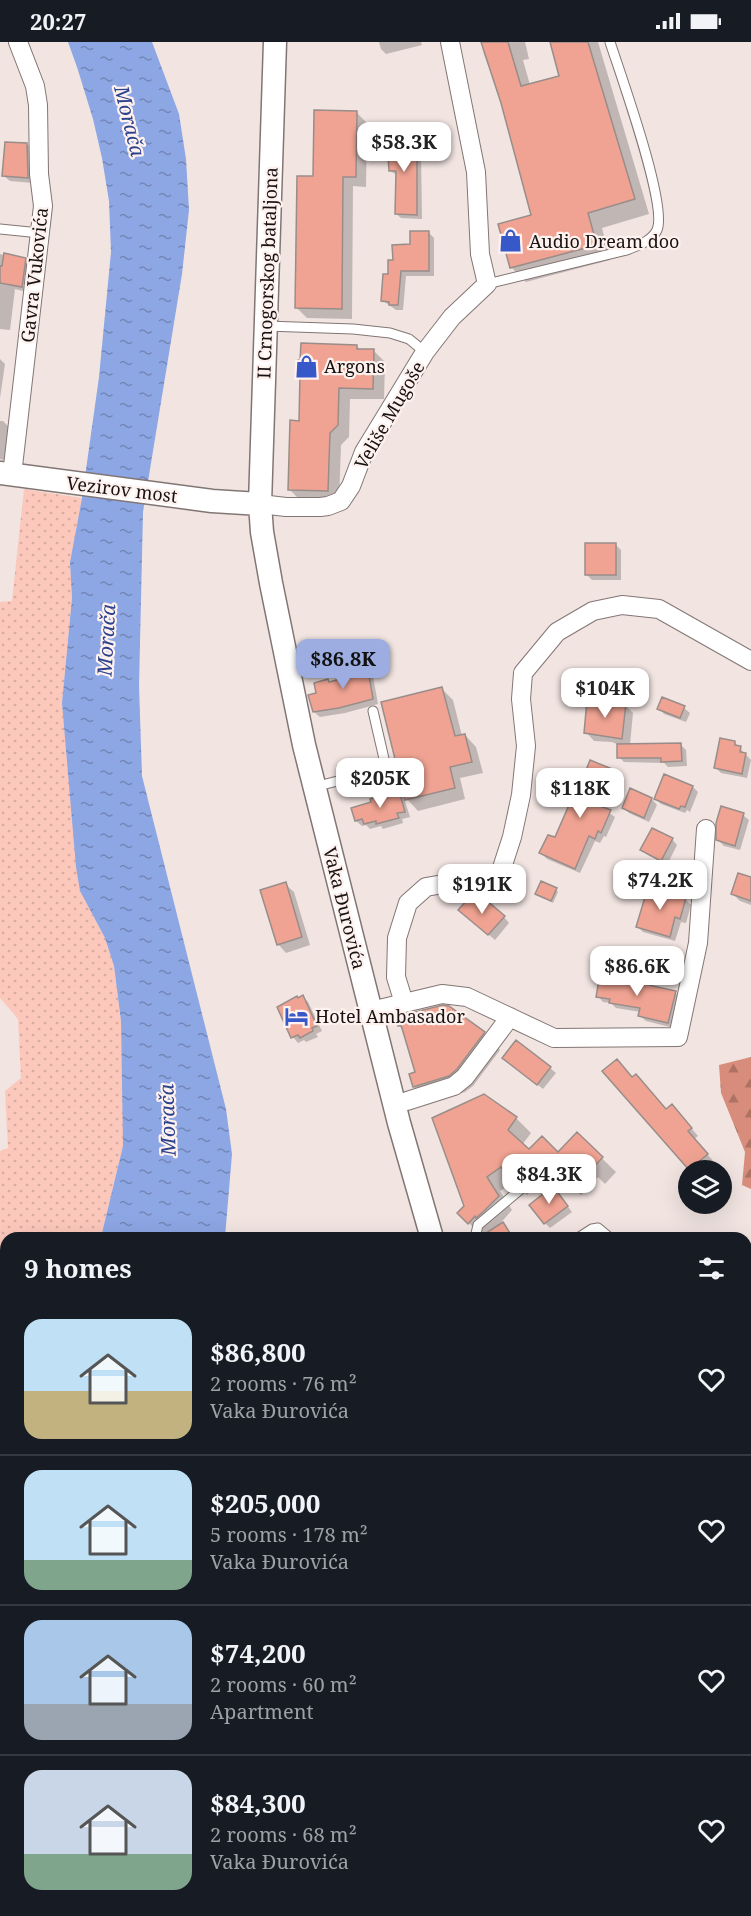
<!DOCTYPE html>
<html lang="en">
<head>
<meta charset="utf-8">
<style>
	:root { --surface:#171b24; --page:#242831; --text:#f1f3f6; --muted:#9ea1a6; --line:#363941; --accent:#9dade2 }
	body { margin:0; font-family:"Noto Serif",serif; background:var(--page); color:var(--text); height:100vh; display:flex; flex-direction:column; font-size:22px; white-space:nowrap }
	* { box-sizing:border-box; margin:0 }
	p { font-size:20px; color:var(--muted) }
	.icon { flex:none; width:33px; height:33px; fill:none; stroke:currentColor; stroke-width:2; stroke-linecap:round; stroke-linejoin:round }
	.map { position:relative; flex:1; overflow:hidden }
	.panel { position:absolute; left:0px; top:1190px; width:752px; height:686px; display:flex; flex-direction:column; background:var(--surface); border-radius:18px 18px 0 0; box-shadow:0 6px 24px #0002 }
	.panel>* { flex:none }
	.fabs { position:absolute; left:678px; top:1118px; display:grid; gap:12px }
	.fabs a { display:grid; place-items:center; width:54px; height:54px; border-radius:50%; background:var(--surface); box-shadow:0 6px 24px #0002; font-size:30px }
	.price { position:absolute; translate:-50% -51px; padding:0 14px; border-radius:12px; background:#fff; color:#222; font-size:20px; line-height:39px; filter:drop-shadow(0 2px 3px #0008) }
	.price::after { content:''; position:absolute; left:50%; top:36px; width:18px; height:14px; margin-left:-9px; background:inherit; clip-path:polygon(0 0,100% 0,50% 100%) }
	.price.on { background:var(--accent); color:#111 }
	ul { padding:0; list-style:none }
	li { display:flex; align-items:center; gap:18px; height:150px; padding:0 24px }
	li+li { border-top:2px solid var(--line) }
	li span { display:grid; place-items:center; flex:none; width:168px; height:120px; border-radius:18px; color:#555 }
	li>.icon { margin-inline-start:auto }
	span .icon { width:72px; height:72px; fill:#fffc; stroke-width:1 }
	li b { font-size:26px }
	h2 { display:flex; justify-content:space-between; align-items:center; height:72px; padding:0 24px; font-size:26px }
	.status { display:flex; justify-content:space-between; align-items:center; height:42px; padding:0 30px; background:var(--surface); direction:ltr }
	.status svg { height:16px; fill:currentColor }
	.map>svg:first-child { display:block }
	.grass { fill:url(#grass-dots) }
	.forest { fill:url(#forest-firs) }
	.water { fill:url(#water-ripples) }
	.shadow { fill:#0003 }
	.building { fill:#f0a392; stroke:#998d8a; stroke-width:1.5 }
	.lines { fill:none; stroke-linecap:round; stroke-linejoin:round }
	.service-casing { stroke:#827674; stroke-width:11 }
	.minor-casing { stroke:#827674; stroke-width:20 }
	.tertiary-casing { stroke:#827674; stroke-width:25 }
	.service { stroke:#fff; stroke-width:9 }
	.minor { stroke:#fff; stroke-width:18 }
	.tertiary { stroke:#fff; stroke-width:22 }
	.labels { text-anchor:middle; dominant-baseline:central; stroke-width:4.5; stroke-linejoin:round; paint-order:stroke }
	.poi-label { font-size:18px; fill:#171312; stroke:#fef1ee; text-anchor:start }
	.street-label { font-size:18px; fill:#171312; stroke:#fef1ee }
	.water-label { font-size:20px; font-style:italic; fill:#2b438c; stroke:#fef1ee }
</style>
</head>
<body>
<div class="status"><b>20:27</b><svg viewBox="0 0 49 12"><path d="M0 12V9h3v3zM5 12V6h3v6zM10 12V3h3v9zM15 12V0h3v12zM26 1h20v11H26zM47 4h2v5h-2z"/></svg></div>
<div class="map">
<svg width="751" height="1874" viewBox="0 0 751 1874">
	<defs>
		<pattern id="grass-dots" width="8" height="8" patternUnits="userSpaceOnUse" patternTransform="scale(1.5)"><rect width="8" height="8" fill="#fdc8bc"/><path d="M2 2h.1M6 6h.1" fill="none" stroke="#d8aba1" stroke-width="1.8" stroke-linecap="round"/></pattern>
		<pattern id="forest-firs" width="22" height="20" patternUnits="userSpaceOnUse" patternTransform="scale(1.5)"><rect width="22" height="20" fill="#d88d7c"/><path d="M5 1l3.5 6h-7zM16 11l3.5 6h-7z" fill="#ae7264"/></pattern>
		<pattern id="water-ripples" width="26" height="14" patternUnits="userSpaceOnUse" patternTransform="scale(1.5)"><rect width="26" height="14" fill="#8da6e4"/><path d="M2 4q2-2 4 0t4 0M15 11q2-2 4 0t4 0" fill="none" stroke="#7286b7"/></pattern>
	</defs>
	<rect width="100%" height="100%" fill="#f1e4e1"/>
	<path class="grass" d="M24 447 82 456 70 520 72 556 62 661 80 849 105 896 114 924 121 979 123 1072V1104L101 1195 6 1196V1587L0 1600V1109L8 1106 5 1049 21 1036 18 977 0 956V560L12 559Z"/>
	<path class="forest" d="M751 1015V1147L742 1143 745 1110 721 1051 719 1023Z"/>
	<path class="water" d="M68 0H152L179 72 186 117 189 168 182 232 143 470 139 644 142 734 226 1067 232 1112 225 1195H101L123 1104 121 979 114 924 105 896 80 849 76 825 62 661 72 556 70 520 82 456 99 335 111 210 109 159 102 116 93 77 77 25Z
		M6 1587V1869H141L140 1874H0V1600Z"/>
	<path class="shadow" d="M379 0H421L422 3 386 12 381 7Z
		M482 0H525L529 17 523 18 530 43 561 35 552 0H598L649 172 602 186 610 218 526 240 511 225 533 174 502 61 484 12Z
		M356 70 367 81 366 145 353 144 352 277 307 276 297 266 315 136Z
		M404 89 409 94 412 109H416L421 113 422 177 401 176 396 172 397 133 390 129Z
		M27 102 32 108 33 141 10 139 4 134Z
		M428 190 434 196V234H406L403 268H396L382 258 394 220Z
		M0 212 25 217 31 223 27 250 15 247 10 288 0 287Z
		M356 304 361 308 374 309 385 320 384 357H350L349 395 341 403 339 460 301 459 289 447 301 380 302 334 299 331 302 320Z
		M0 317 5 322 0 356Z
		M0 379H3L9 385 4 418 0 417Z
		M616 503 621 508V538H592L586 532Z
		M366 617 371 623 378 662 345 671 320 675 314 670 318 652 328 639 330 641 357 634Z
		M442 647 453 658 462 694 465 693 476 705 483 731 460 736 465 757 418 769 407 757Z
		M625 663 633 671 630 703 680 702 686 708 687 724 668 725 664 721 624 720 619 715V703L612 700 594 699 586 690Z
		M659 666H684L690 671 686 680 664 672Z
		M735 701 751 718 747 736 721 731 716 726Z
		M611 728 616 734 603 767 615 775 606 795 604 794 600 801 595 799 580 831 547 817 541 811 555 797Z
		M693 745 698 750 690 770 687 768 685 771 661 762 656 757Z
		M631 748 652 757 657 763 649 780 629 771 623 766Z
		M399 750 404 756 410 775 402 777 403 781 383 787 381 784 370 787 366 783 362 784 356 779Z
		M743 773 749 778 740 808 724 804 718 798Z
		M672 797 677 803 667 823 648 813 642 807Z
		M751 837V863L740 859 733 852Z
		M285 842 294 850 310 903 286 911 278 902Z
		M556 848 558 850 553 861 537 852Z
		M658 849H670L676 855 686 858 691 863 686 881 681 880 675 899 643 890 637 884Z
		M480 865 504 875 509 881 495 898 466 873Z
		M626 936 631 941 675 951 681 956 674 986 646 979 640 974 641 970 616 966 611 961 603 960 598 954Z
		M303 955 308 960 322 989 316 992 318 995 306 1000 304 998 298 1001 293 995 298 957Z
		M397 976 484 991 500 1008 473 1044 465 1050 430 1061 414 1045 416 1031 404 989 399 984Z
		M510 1021 550 1026 556 1031 543 1047Z
		M604 1029 633 1037 636 1034 667 1068 679 1072 698 1094 694 1097 714 1120 705 1128H691Z
		M484 1053 516 1076 531 1091 522 1103 529 1110 558 1112 577 1092 616 1130 605 1142 598 1135 581 1153 557 1131 551 1138 546 1133 527 1153 514 1140 500 1149 512 1168 497 1185 503 1182 515 1196H491L487 1190 483 1195 459 1171 466 1164Z
		M558 1152 572 1170 550 1186 545 1181Z
		M746 1279 751 1283V1327L746 1334Z
		M746 1419 751 1424V1432L746 1440Z"/>
	<path class="building" d="M481 0H508L521 44 559 34 550 0H588L635 157 588 171 597 203 510 226 498 182 531 173 501 61Z
		M314 68 357 69 356 135H343L342 267 295 266 297 134H313Z
		M405 88 409 107H417V173L395 172 396 129H389L388 114H393L388 91Z
		M5 100 27 101 28 136 2 134Z
		M410 189H429V229H401L398 263H389V260L381 259 383 232H388V218H393L392 203 410 202Z
		M4 211 26 216 22 245 0 241V224H2Z
		M301 301 357 303V307H374L373 347 339 346 338 383 330 391 328 449 288 448 290 378 299 379 300 332H297L298 318H300Z
		M585 501H616V533H585Z
		M366 616 373 657 339 666 313 670 308 653 316 651 314 641 328 637 329 640 355 633 352 618Z
		M442 645 455 694 465 692 472 720 450 725 455 746 405 758 381 660Z
		M662 655 685 664 680 676 657 667Z
		M587 658 626 661 622 697 584 691Z
		M720 696 735 699V703L741 704 740 710 746 711 742 732 714 726Z
		M681 701 682 719 661 720V716H617V702Z
		M590 718 612 727 597 763 611 768 601 791 598 789 595 797 589 794 575 827 539 811 548 793 555 795 569 763 572 764Z
		M664 732 693 744 685 765 681 764 679 767 654 757Z
		M630 746 652 756 644 776 622 766Z
		M399 748 405 770 397 771 399 776 376 782V779L364 782 362 777 355 779 351 766 371 760 370 757Z
		M721 764 744 771 735 804 716 798V781Z
		M652 786 673 796 661 819 640 808Z
		M738 831 751 835V859L731 852Z
		M541 839 557 846 551 859 535 852Z
		M286 840 302 895 277 903 260 848Z
		M658 844 671 848 670 851 686 856 680 877 675 875 670 895 636 885 648 845 657 848Z
		M470 855 480 863 485 857 505 874 488 893 458 868Z
		M600 932 627 935 626 938 676 949 668 981 638 974 640 966 609 961 610 957 596 955Z
		M303 953 317 984 312 986 313 989 300 996 298 993 291 996 277 965 297 954 298 956Z
		M443 963 449 964 485 990 457 1027 449 1034 413 1045 409 1032 415 1030 401 983 398 984 395 975Z
		M516 998 551 1025 537 1043 502 1016Z
		M617 1017 632 1035 636 1032 666 1067 672 1062 692 1086 688 1089 708 1112 689 1128 602 1029Z
		M484 1052 517 1075 508 1088 529 1107 542 1094 558 1110 577 1090 603 1115 590 1129 583 1122 566 1140 542 1118 536 1125 531 1120 512 1140 501 1125 487 1135 499 1154 484 1169 476 1176 475 1174 468 1182 457 1171 464 1164 432 1076Z
		M553 1144 568 1164 544 1182 529 1163Z
		M503 1180 513 1196H482L483 1193Z"/>
	<g class="lines">
		<defs>
			<path id="service" d="M0 187 40 191
				M487 242 627 208C638 203 651 200 657 188 668 164 620 31 610 0
				M266 284 353 287 390 291 409 297 425 310
				M314 745 373 730 384 726 385 721 373 669
				M475 1196 478 1183 541 1130
				M578 1196 592 1187 598 1186 610 1196
				M746 1392 751 1396
				M746 1468 751 1458
				M261 1869 262 1874
				M339 1869V1874
				M487 1869V1874
				M557 1869V1874"/>
			<path id="minor" d="M12 433 43 164 39 132 38 63 35 44 18 0
				M260 462 286 465H320L328 464 341 459 351 444 364 410 425 310 452 275 487 242 480 212 476 130 450 0
				M404 961 396 935 397 896 408 861 426 845 500 832 512 795 521 753 526 704 521 657 523 631 557 590 593 569 622 563 659 567 751 619
				M371 969 442 952 467 955 554 996 678 995 698 901 706 787
				M407 1059 454 1044 465 1035 510 975
				M746 1773 751 1780"/>
			<path id="tertiary" d="M275 0 260 462 262 490 271 541 304 703 399 1081 432 1196
				M0 431 212 459 260 462
				M633 1874V1869
				M654 1874V1869"/>
		</defs>
		<use href="#service" class="service-casing"/>
		<use href="#minor" class="minor-casing"/>
		<use href="#tertiary" class="tertiary-casing"/>
		<use href="#service" class="service"/>
		<use href="#minor" class="minor"/>
		<use href="#tertiary" class="tertiary"/>
	</g>
	<defs>
		<symbol id="shop-bare" viewBox="-9 -9 18 18"><path d="M-5-2.5h2.3a2.7 3.5 0 0 1 5.4 0H5L5.5 6h-11ZM-1.5-2.5h3a1.5 2.3 0 0 0-3 0Z" fill="#3758c9" stroke="#fef1ee" stroke-width="2.5" paint-order="stroke"/></symbol>
		<symbol id="hotel-bare" viewBox="-9 -9 18 18"><path d="M-6-4.5h1.5V1H6V5H4.5V3h-9V5H-6ZM-4 0a1.8 1.8 0 1 1 3.6 0ZM.5 0V-2.5h3Q6-2.5 6 0Z" fill="#3758c9" stroke="#fef1ee" stroke-width="2.5" paint-order="stroke"/></symbol>
	</defs>
	<g fill-rule="evenodd">
		<use href="#shop-bare" x="494" y="182" width="33" height="33"/>
		<use href="#shop-bare" x="290" y="308" width="33" height="33"/>
		<use href="#hotel-bare" x="280" y="958" width="33" height="33"/>
	</g>
	<g class="labels">
		<g class="poi-label">
			<text x="529" y="199">Audio Dream doo</text>
			<text x="324" y="324">Argons</text>
			<text x="315" y="974">Hotel Ambasador</text>
		</g>
		<g class="street-label">
			<text transform="translate(267 231) rotate(-88)">II Crnogorskog bataljona</text>
			<text transform="translate(34 233) rotate(-84)">Gavra Vukovića</text>
			<text transform="translate(389 373) rotate(-60)">Veliše Mugoše</text>
			<text transform="translate(122 447) rotate(7)">Vezirov most</text>
			<text transform="translate(345 866) rotate(76)">Vaka Đurovića</text>
		</g>
		<g class="water-label">
			<text transform="translate(130 79) rotate(76)">Morača</text>
			<text transform="translate(106 598) rotate(-87)">Morača</text>
			<text transform="translate(167 1078) rotate(-92)">Morača</text>
		</g>
	</g>
</svg>
<div class="fabs">
<a><svg class="icon" aria-label="layers" viewBox="0 0 24 24"><path d="M12 4l9 5-9 5-9-5zM3 14l9 5 9-5"/></svg></a>
</div>
<b class="price" style="left:404px;top:131px">$58.3K</b>
<b class="price on" style="left:343px;top:648px">$86.8K</b>
<b class="price" style="left:605px;top:677px">$104K</b>
<b class="price" style="left:380px;top:767px">$205K</b>
<b class="price" style="left:580px;top:777px">$118K</b>
<b class="price" style="left:660px;top:869px">$74.2K</b>
<b class="price" style="left:482px;top:873px">$191K</b>
<b class="price" style="left:637px;top:955px">$86.6K</b>
<b class="price" style="left:549px;top:1163px">$84.3K</b>
<section class="panel">
<h2>9 homes<svg class="icon" aria-label="filters" viewBox="0 0 24 24"><path d="M4 7h16M4 17h16"/><circle cx="9" cy="7" r="2"/><circle cx="15" cy="17" r="2"/></svg></h2>
<ul>
<li><span style="background:linear-gradient(#bfe0f5 60%,#c2b280 0)"><svg class="icon" aria-label="home" viewBox="0 0 24 24"><path d="M3 11l9-7 9 7M6 9v11h12V9"/></svg></span><div><b>$86,800</b><p>2 rooms · 76 m²</p><p>Vaka Đurovića</p></div><svg class="icon" aria-label="heart" viewBox="0 0 24 24"><path d="M12 20l-8-8c-3-5 5-10 8-4 3-6 11-1 8 4z"/></svg></li>
<li><span style="background:linear-gradient(#bfe0f5 75%,#7fa58c 0)"><svg class="icon" aria-label="home" viewBox="0 0 24 24"><path d="M3 11l9-7 9 7M6 9v11h12V9"/></svg></span><div><b>$205,000</b><p>5 rooms · 178 m²</p><p>Vaka Đurovića</p></div><svg class="icon" aria-label="heart" viewBox="0 0 24 24"><path d="M12 20l-8-8c-3-5 5-10 8-4 3-6 11-1 8 4z"/></svg></li>
<li><span style="background:linear-gradient(#a9c7e8 70%,#9aa5b1 0)"><svg class="icon" aria-label="home" viewBox="0 0 24 24"><path d="M3 11l9-7 9 7M6 9v11h12V9"/></svg></span><div><b>$74,200</b><p>2 rooms · 60 m²</p><p>Apartment</p></div><svg class="icon" aria-label="heart" viewBox="0 0 24 24"><path d="M12 20l-8-8c-3-5 5-10 8-4 3-6 11-1 8 4z"/></svg></li>
<li><span style="background:linear-gradient(#c9d6e8 70%,#7fa58c 0)"><svg class="icon" aria-label="home" viewBox="0 0 24 24"><path d="M3 11l9-7 9 7M6 9v11h12V9"/></svg></span><div><b>$84,300</b><p>2 rooms · 68 m²</p><p>Vaka Đurovića</p></div><svg class="icon" aria-label="heart" viewBox="0 0 24 24"><path d="M12 20l-8-8c-3-5 5-10 8-4 3-6 11-1 8 4z"/></svg></li>
</ul>
</section>
</div>
</body>
</html>
